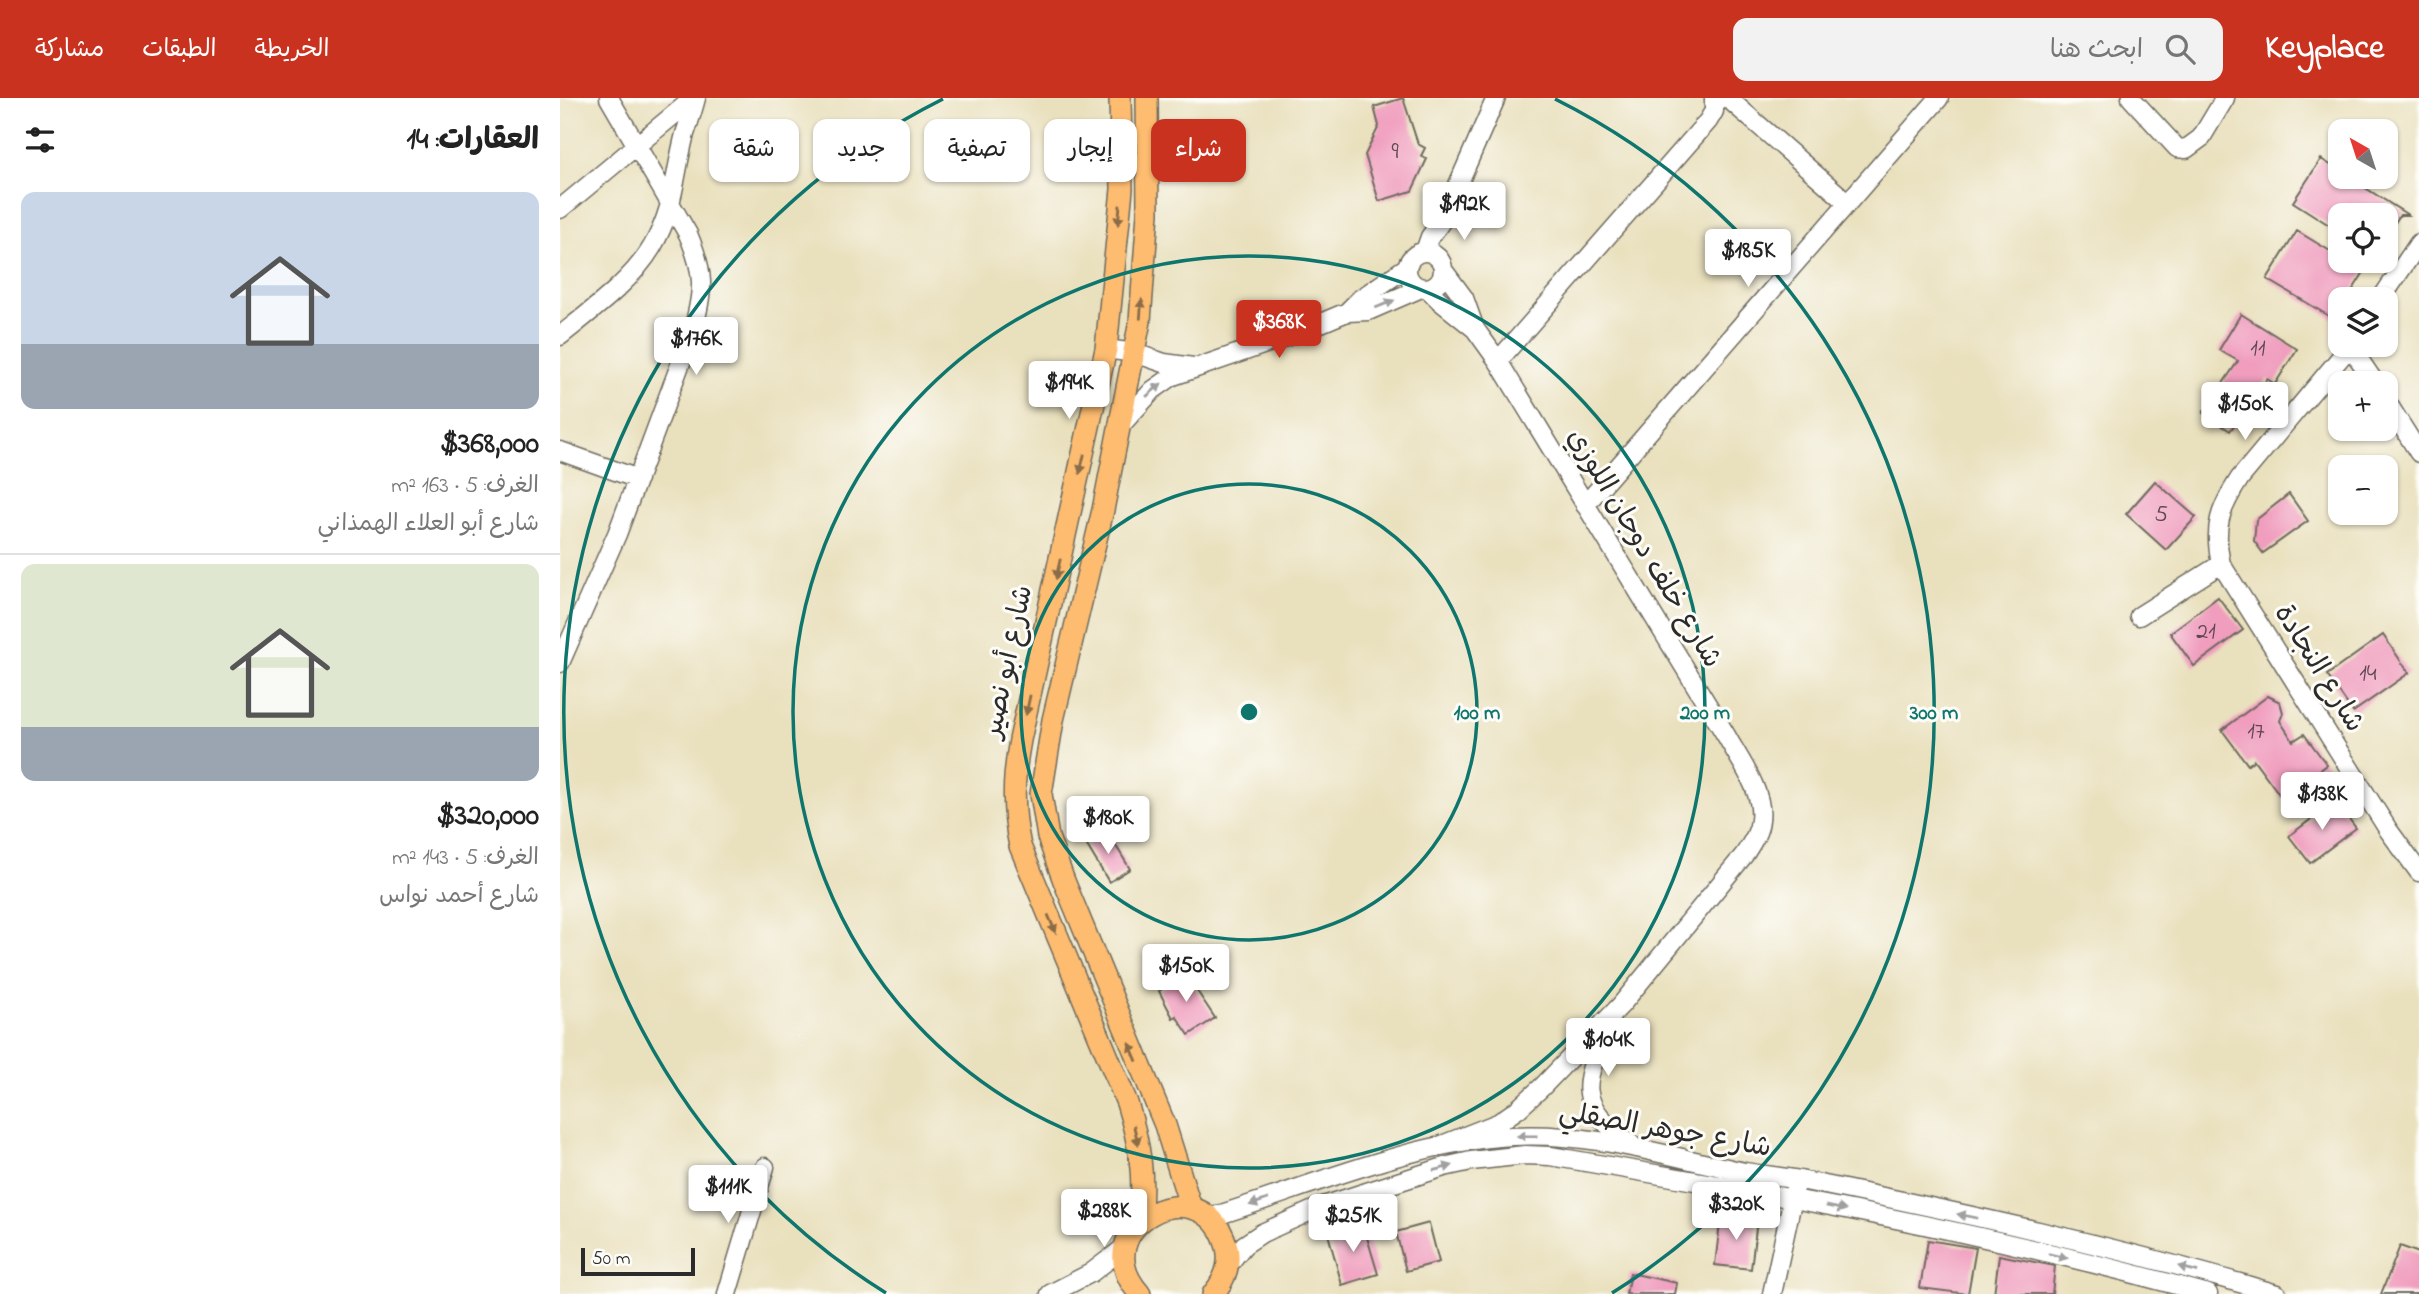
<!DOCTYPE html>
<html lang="ar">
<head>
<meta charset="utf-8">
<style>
	:root { --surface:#fff; --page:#f2f2f2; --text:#222; --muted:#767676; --line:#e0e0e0; --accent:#c8321e }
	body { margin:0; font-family:"Indie Flower","Playpen Sans Arabic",sans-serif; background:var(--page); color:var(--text); direction:rtl; height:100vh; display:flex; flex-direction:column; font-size:26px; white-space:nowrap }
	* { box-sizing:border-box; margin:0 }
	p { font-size:23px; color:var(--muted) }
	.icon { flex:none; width:38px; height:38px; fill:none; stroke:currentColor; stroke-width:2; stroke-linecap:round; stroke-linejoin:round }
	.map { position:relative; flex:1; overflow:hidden; direction:ltr }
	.sheet { display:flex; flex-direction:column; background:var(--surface); width:560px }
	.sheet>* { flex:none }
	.guide { position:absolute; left:21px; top:21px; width:665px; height:63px; direction:rtl; display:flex; gap:14px }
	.needle { width:46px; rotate:321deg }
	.buttons { position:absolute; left:1768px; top:21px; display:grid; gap:14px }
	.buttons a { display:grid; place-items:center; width:70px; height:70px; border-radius:14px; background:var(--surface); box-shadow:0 2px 5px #0004; font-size:35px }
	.scale { position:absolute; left:21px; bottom:18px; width:114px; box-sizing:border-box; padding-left:7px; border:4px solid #2b2b2b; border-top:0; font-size:19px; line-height:24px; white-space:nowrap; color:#2b2b2b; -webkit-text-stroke:5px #fdfcf7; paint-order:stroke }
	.price { position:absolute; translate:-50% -60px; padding:0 16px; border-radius:7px; background:#fff; color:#222; font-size:23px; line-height:46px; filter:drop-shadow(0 2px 4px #0008) }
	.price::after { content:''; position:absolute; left:50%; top:42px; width:21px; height:16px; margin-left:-10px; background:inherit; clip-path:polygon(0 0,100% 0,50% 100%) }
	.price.active { background:var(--accent); color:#fff }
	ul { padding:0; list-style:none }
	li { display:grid; align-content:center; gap:14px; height:371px; padding:0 21px }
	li+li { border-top:2px solid var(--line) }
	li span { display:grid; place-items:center; height:217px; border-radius:14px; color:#555 }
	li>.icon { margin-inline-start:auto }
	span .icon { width:126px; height:126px; fill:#fffc; stroke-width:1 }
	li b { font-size:30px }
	h2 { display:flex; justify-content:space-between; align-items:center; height:84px; padding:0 21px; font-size:30px }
	.pill { padding:0 24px; border-radius:14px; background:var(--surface); box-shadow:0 2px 5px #0004; font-size:24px; line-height:63px }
	.pill.active { background:var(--accent); color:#fff }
	header { display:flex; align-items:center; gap:42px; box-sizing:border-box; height:98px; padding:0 35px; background:var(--accent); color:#fff }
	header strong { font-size:33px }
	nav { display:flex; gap:38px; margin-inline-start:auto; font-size:24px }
	.search { width:490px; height:63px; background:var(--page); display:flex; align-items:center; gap:18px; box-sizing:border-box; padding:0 24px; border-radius:14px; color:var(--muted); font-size:26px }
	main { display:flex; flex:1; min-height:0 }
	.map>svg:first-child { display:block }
	.building { fill:#f09dbe }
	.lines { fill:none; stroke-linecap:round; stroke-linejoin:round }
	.minor-casing { stroke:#6e6a5e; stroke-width:21 }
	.major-casing { stroke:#6e6a5e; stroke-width:24 }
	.minor { stroke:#fff; stroke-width:18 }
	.major { stroke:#fdbc6f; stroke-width:21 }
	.oneway { fill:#8a6c4a }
	.oneway2 { fill:#a0a0a0 }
	.ring { fill:none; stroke:#0f766e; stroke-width:3.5 }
	.labels { text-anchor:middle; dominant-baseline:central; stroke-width:6; stroke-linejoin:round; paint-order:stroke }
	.number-label { font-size:24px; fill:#5c4850 }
	.street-label { font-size:28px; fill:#2b2b2b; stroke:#fdfcf7 }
	.centre { fill:#0f766e; stroke:#fdfcf7; stroke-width:3.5 }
	.ring-label { font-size:21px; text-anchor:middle; font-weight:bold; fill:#0f766e; stroke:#fdfcf7; stroke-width:6; stroke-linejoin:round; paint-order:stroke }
</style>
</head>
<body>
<header>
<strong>Keyplace</strong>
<div class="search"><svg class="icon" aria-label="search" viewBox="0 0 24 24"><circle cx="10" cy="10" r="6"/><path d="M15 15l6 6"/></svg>ابحث هنا</div>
<nav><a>الخريطة</a><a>الطبقات</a><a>مشاركة</a></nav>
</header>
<main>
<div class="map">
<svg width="1859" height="1196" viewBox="0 0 1859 1196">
	<rect width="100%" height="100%" fill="#fdfcf7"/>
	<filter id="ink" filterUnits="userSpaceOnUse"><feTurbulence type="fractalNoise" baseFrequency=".0143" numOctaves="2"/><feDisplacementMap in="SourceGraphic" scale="14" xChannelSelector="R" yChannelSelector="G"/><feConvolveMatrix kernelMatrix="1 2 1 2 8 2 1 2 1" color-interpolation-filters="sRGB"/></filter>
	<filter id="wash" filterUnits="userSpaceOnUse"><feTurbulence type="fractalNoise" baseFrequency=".00686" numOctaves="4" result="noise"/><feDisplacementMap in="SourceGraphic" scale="28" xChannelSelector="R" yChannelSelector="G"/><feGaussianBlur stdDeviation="1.57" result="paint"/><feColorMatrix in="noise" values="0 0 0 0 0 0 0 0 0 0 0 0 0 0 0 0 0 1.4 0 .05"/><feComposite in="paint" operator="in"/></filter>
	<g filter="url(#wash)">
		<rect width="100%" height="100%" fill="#e9e0bd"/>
		<g id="blocks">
			<path class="building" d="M843 0 858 46 865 50 861 58 867 61 852 93 819 103 805 57 819 28 814 9Z
				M1761 61 1780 73V79H1788L1848 117H1840L1825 140V117H1780V134L1733 104Z
				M1737 133 1780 159V163H1786L1804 174 1787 201H1780V213L1774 221 1707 181Z
				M1681 216 1737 251 1715 286 1707 281 1670 333 1643 315 1678 263 1659 252Z
				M1595 383 1636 419 1606 452 1566 416Z
				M1729 396 1748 423 1703 455 1694 443 1696 422Z
				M1658 499 1683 532 1634 568 1610 535Z
				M1823 537 1849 575 1793 614 1767 577Z
				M1708 598 1720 604 1723 615 1720 623 1733 643 1744 636 1767 667 1722 700 1694 662 1688 667 1662 632Z
				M1775 703 1796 730 1750 765 1729 738Z
				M547 733 570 771 549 784 526 746Z
				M625 875 655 920 629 937 616 918 613 920 599 893Z
				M1161 1117 1197 1122 1191 1171 1155 1167Z
				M869 1125 879 1164 846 1173 836 1134Z
				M803 1126 818 1176 782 1187 768 1136Z
				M1368 1142 1416 1150 1408 1196 1360 1190Z
				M1840 1148 1859 1155V1196H1821Z
				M1439 1157 1495 1168 1492 1196H1434Z
				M1070 1175 1117 1185 1115 1196H1066Z"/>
		</g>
	</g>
	<g filter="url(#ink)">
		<use href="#blocks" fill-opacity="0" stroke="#6e6a5e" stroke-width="2"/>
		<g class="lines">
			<defs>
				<path id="minor" d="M1164 0 1171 3 1288 105
					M1571 0 1617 50 1626 51 1641 40 1665 0
					M0 111 134 0
					M865 153 870 139 883 121 936 0
					M847 172a18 18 0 1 1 36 0a18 18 0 1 1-36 0Z
					M884 173 904 200 915 231
					M867 190 880 203 915 231 938 263 1167 639C1180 663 1204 694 1200 722 1199 735 1191 746 1184 757L1061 907 982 989 958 1011 938 1025 877 1049
					M1821 201 1859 145
					M787 214 800 201 847 169
					M0 238C31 213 72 183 92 149 115 110 114 77 125 36 129 24 133 12 136 0
					M1791 247 1680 380C1660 411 1653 428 1661 466L1829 733 1859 774
					M1790 248 1815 285
					M546 251 575 255 604 265 633 269
					M938 263 1148 23 1154 13V0
					M1825 301 1859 355
					M562 326 593 292 613 278 737 235 787 214 808 213 861 190
					M0 353 78 381
					M1025 407 1379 0
					M1579 518 1661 466
					M0 565 57 436 133 232C144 191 145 176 128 136L49 0
					M1051 926C1022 986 1013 1003 1072 1047
					M649 1120C746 1090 850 1044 952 1038 1030 1033 1109 1059 1185 1074 1203 1077 1222 1079 1240 1082 1400 1114 1561 1149 1717 1196
					M668 1167 684 1147 702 1135 760 1109 884 1069 911 1063 965 1057 990 1058C1210 1095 1433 1135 1648 1196
					M167 1196 205 1069
					M490 1196 531 1175 565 1149
					M1212 1196 1235 1090"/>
				<path id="major" d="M560 0 562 91 546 251 460 642C453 679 452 711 460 748L567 1005C580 1047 585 1078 580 1122
					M587 0 588 115 580 223 543 412 493 622 481 696 488 739 504 783 605 1027 631 1110
					M580 1196C521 1131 640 1065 666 1146 672 1164 665 1182 653 1196"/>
			</defs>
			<use href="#minor" class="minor-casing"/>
			<use href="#major" class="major-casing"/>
			<use href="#minor" class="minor"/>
			<use href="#major" class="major"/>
		</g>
		<defs><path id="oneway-solid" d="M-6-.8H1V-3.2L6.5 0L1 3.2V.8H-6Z" transform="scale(1.75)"/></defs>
		<g class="oneway">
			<use href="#oneway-solid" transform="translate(559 117) rotate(96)"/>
			<use href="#oneway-solid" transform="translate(581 211) rotate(-86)"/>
			<use href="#oneway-solid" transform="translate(522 366) rotate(103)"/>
			<use href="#oneway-solid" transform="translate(498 471) rotate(103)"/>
			<use href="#oneway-solid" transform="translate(468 607) rotate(102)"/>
			<use href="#oneway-solid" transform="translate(492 826) rotate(67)"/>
			<use href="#oneway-solid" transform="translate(573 954) rotate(-113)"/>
			<use href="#oneway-solid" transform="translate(576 1037) rotate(76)"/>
		</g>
		<g class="oneway2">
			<use href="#oneway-solid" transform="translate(825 206) rotate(-22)"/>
			<use href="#oneway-solid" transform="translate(594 292) rotate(-41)"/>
			<use href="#oneway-solid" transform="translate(967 1038) rotate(-180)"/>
			<use href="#oneway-solid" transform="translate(883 1070) rotate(-15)"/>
			<use href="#oneway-solid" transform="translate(699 1104) rotate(161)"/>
			<use href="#oneway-solid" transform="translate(1276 1110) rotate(12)"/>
			<use href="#oneway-solid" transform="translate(1407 1118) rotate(-168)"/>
			<use href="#oneway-solid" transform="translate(1498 1158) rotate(13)"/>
			<use href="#oneway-solid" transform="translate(1628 1171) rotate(-165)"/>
		</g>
	</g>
	<g class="ring">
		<circle cx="689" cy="614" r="228"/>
		<circle cx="689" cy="614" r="456"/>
		<path d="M326 1195A685 685 0 0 1 383 1M995 1A685 685 0 0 1 1052 1195"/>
	</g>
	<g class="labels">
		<g class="number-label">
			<text x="835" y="54">9</text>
			<text x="1698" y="251">11</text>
			<text x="1601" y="417">5</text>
			<text x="1646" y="534">21</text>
			<text x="1808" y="576">14</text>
			<text x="1696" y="634">17</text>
		</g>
		<g class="street-label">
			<text transform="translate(1083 451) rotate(59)">شارع خلف دوجان اللوزي</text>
			<text transform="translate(449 564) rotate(-78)">شارع أبو نصير</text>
			<text transform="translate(1758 571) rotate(58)">شارع النجادة</text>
			<text transform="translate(1105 1033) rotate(10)">شارع جوهر الصقلي</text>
		</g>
	</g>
	<circle cx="689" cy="614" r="10" class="centre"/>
	<g class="ring-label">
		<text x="917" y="621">100 m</text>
		<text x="1145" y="621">200 m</text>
		<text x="1374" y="621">300 m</text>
	</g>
</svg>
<div class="buttons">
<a><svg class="needle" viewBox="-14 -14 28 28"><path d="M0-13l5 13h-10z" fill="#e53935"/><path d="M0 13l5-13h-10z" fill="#767676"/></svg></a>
<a><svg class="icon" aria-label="locate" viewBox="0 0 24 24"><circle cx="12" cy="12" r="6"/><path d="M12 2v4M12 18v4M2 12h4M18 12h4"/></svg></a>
<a><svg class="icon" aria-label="layers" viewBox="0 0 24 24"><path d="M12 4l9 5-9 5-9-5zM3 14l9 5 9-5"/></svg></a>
<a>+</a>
<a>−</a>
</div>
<div class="scale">50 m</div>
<b class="price" style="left:904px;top:144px">$192K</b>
<b class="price" style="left:1188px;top:191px">$185K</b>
<b class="price active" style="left:719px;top:262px">$368K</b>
<b class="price" style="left:136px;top:279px">$176K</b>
<b class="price" style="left:509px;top:323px">$194K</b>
<b class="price" style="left:1685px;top:344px">$150K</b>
<b class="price" style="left:1762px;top:734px">$138K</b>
<b class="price" style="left:548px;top:758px">$180K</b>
<b class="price" style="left:626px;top:906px">$150K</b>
<b class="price" style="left:1048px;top:980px">$104K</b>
<b class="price" style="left:168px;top:1127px">$111K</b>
<b class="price" style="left:1176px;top:1144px">$320K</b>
<b class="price" style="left:544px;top:1151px">$288K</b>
<b class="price" style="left:793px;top:1156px">$251K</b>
<div class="guide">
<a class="pill active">شراء</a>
<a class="pill">إيجار</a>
<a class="pill">تصفية</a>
<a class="pill">جديد</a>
<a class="pill">شقة</a>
</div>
</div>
<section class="sheet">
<h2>العقارات: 14<svg class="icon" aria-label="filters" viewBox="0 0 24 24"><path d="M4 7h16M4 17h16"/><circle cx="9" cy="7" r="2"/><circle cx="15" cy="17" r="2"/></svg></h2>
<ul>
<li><span style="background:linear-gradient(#c9d6e8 70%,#9aa5b1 0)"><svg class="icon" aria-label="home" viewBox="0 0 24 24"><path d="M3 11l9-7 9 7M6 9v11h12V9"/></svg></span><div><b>$368,000</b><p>الغرف: 5 · 163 m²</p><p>شارع أبو العلاء الهمذاني</p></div></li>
<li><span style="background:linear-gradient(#dfe7d0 75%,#9aa5b1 0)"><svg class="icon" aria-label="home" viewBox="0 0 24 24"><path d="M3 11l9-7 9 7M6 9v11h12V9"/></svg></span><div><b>$320,000</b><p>الغرف: 5 · 143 m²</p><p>شارع أحمد نواس</p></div></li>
</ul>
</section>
</main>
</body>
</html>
